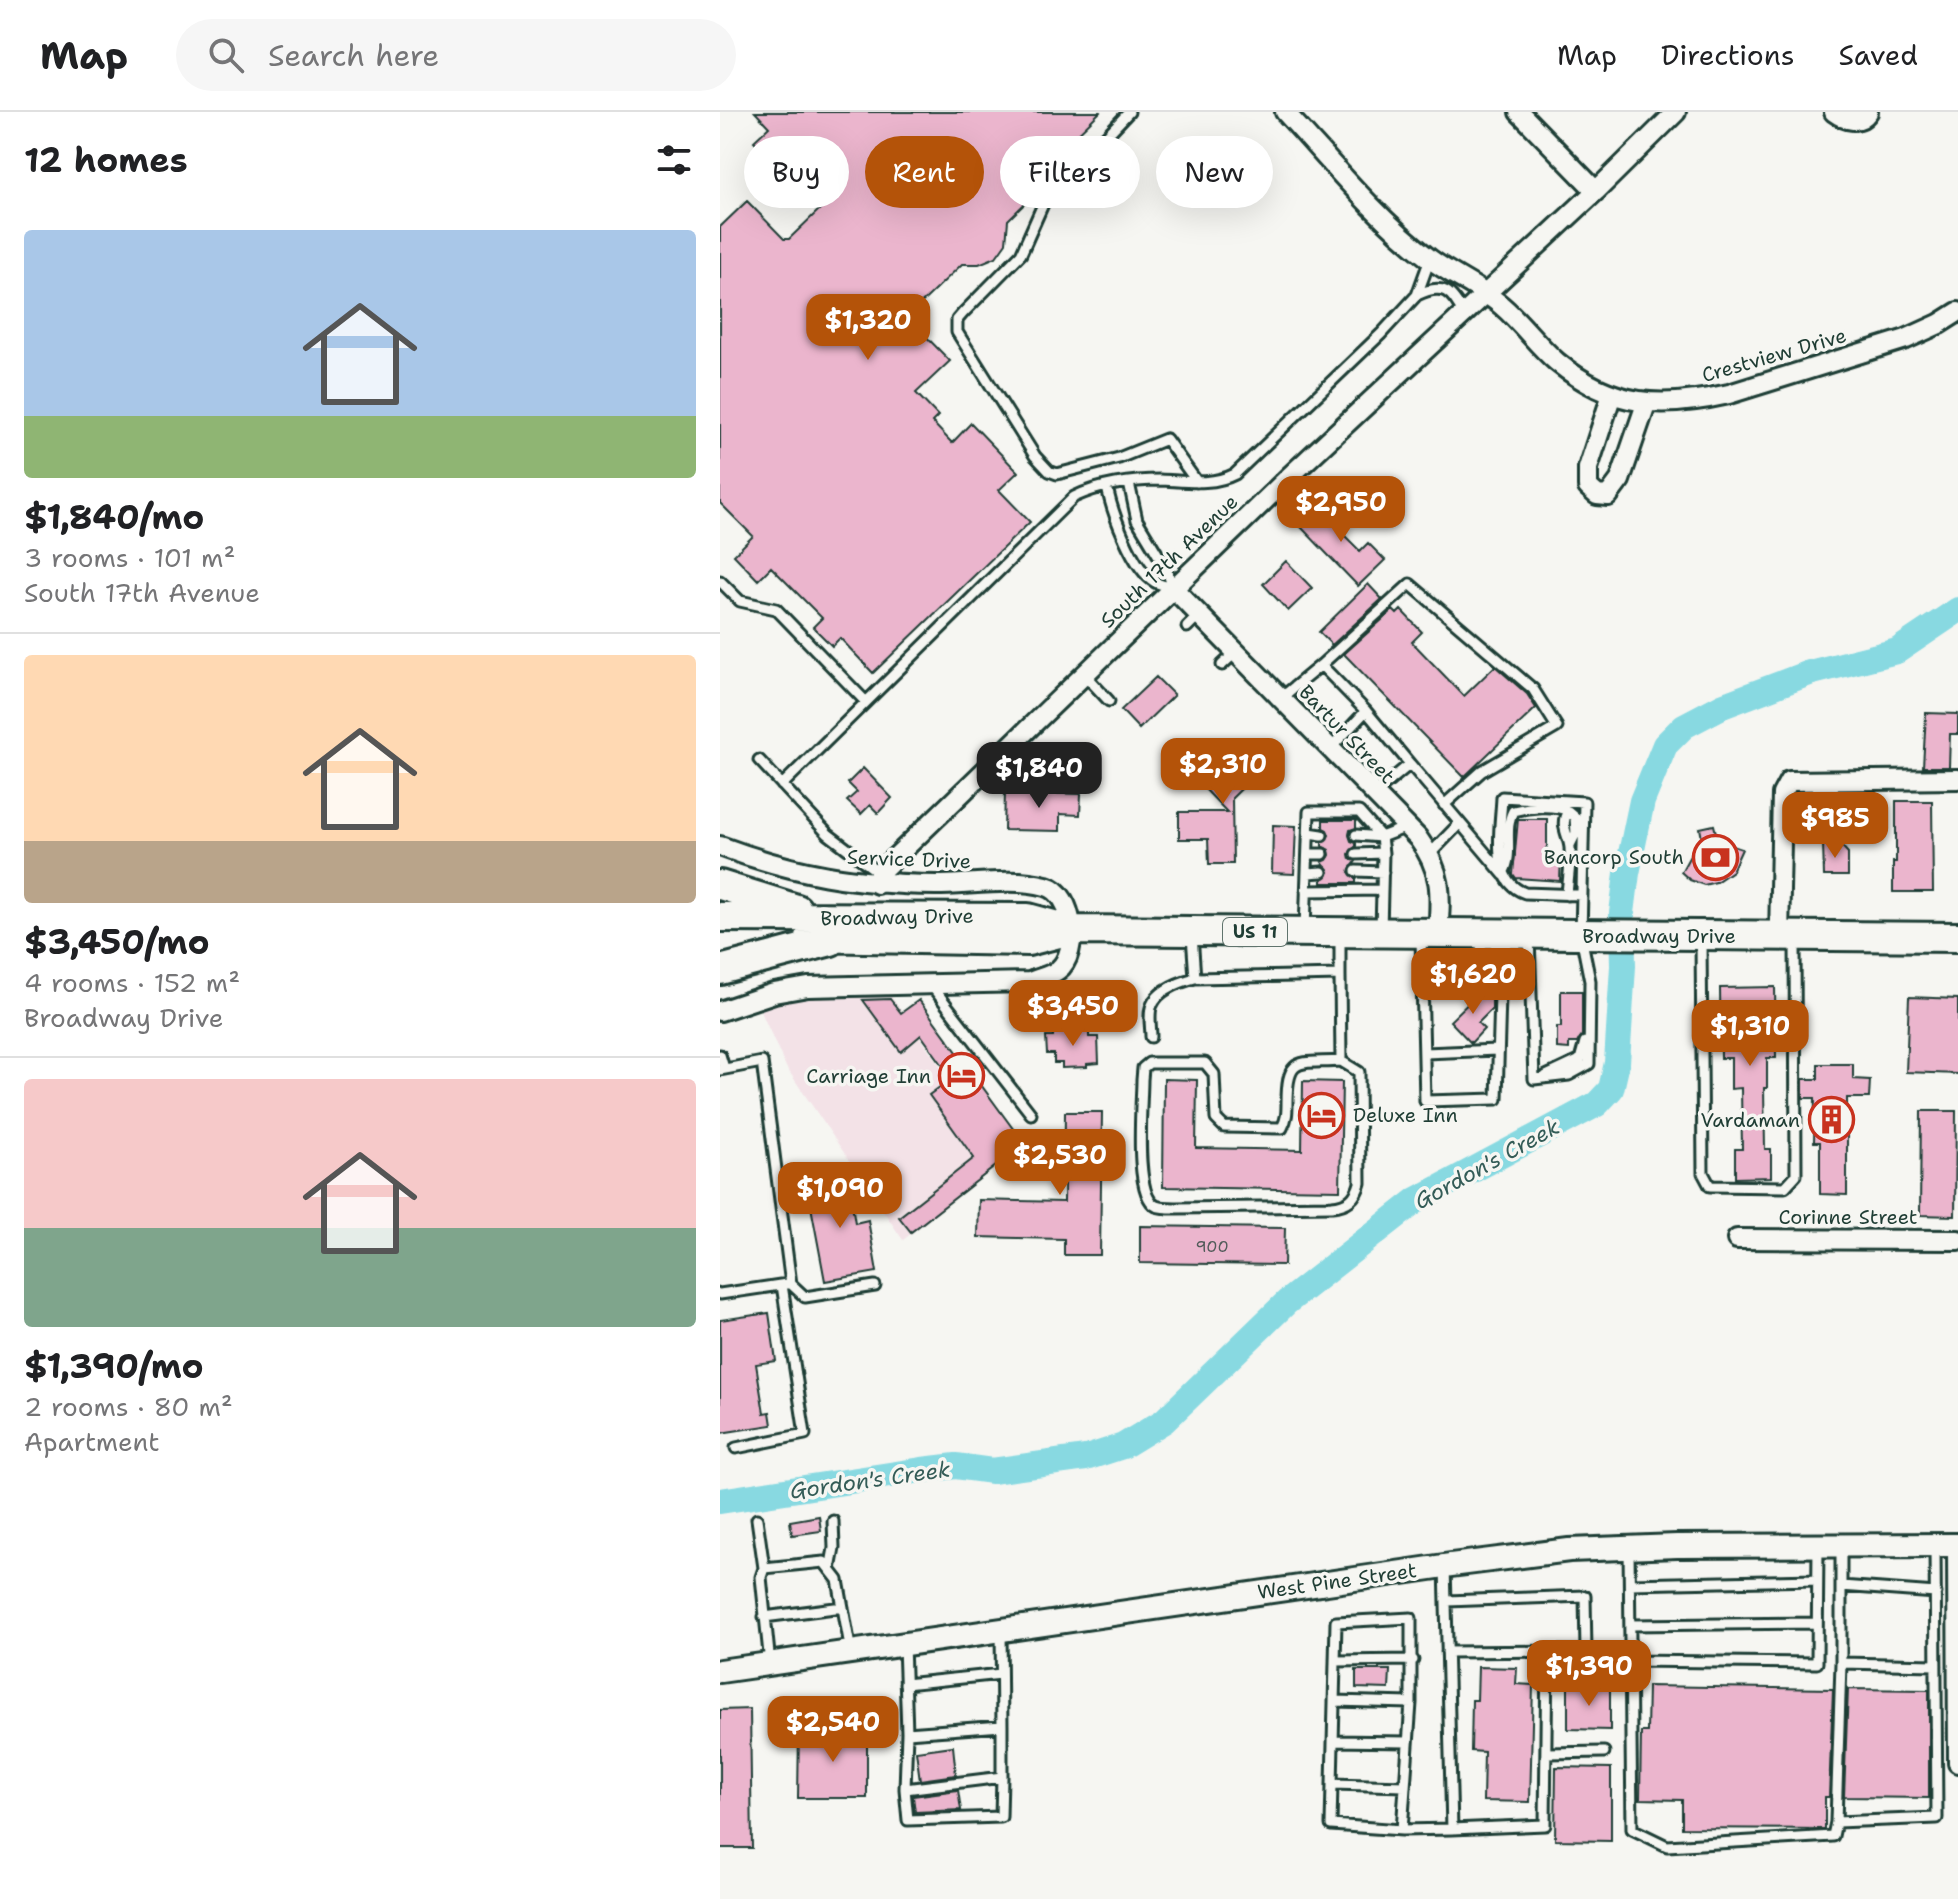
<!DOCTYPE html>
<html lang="en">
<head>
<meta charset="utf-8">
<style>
	:root { --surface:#fff; --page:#f6f6f6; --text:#202124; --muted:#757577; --line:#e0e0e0; --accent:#b45309 }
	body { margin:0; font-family:"Shantell Sans",sans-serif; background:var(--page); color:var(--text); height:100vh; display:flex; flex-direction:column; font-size:30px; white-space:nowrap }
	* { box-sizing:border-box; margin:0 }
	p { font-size:26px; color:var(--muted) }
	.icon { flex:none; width:44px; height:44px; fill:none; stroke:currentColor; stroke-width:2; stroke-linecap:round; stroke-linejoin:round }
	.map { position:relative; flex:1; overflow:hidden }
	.sheet { display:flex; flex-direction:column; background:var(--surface); width:720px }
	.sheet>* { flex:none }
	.hud { position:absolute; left:24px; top:24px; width:760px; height:72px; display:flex; gap:16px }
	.price { position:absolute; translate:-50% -68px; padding:0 18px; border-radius:16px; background:var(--accent); color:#fff; font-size:26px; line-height:52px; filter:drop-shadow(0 2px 4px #0008) }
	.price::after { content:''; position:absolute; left:50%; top:48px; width:24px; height:18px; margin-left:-12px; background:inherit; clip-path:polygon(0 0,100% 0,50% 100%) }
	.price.selected { background:#222; color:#fff }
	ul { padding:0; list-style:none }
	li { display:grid; align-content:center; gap:16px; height:424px; padding:0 24px }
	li+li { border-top:2px solid var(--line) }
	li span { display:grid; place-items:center; height:248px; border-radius:8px; color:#555 }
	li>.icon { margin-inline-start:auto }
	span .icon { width:144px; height:144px; fill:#fffc; stroke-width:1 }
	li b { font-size:34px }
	h2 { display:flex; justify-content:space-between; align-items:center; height:96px; padding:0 24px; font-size:34px }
	.pill { padding:0 28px; border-radius:36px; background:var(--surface); box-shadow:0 8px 32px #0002; font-size:28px; line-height:72px }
	.pill.selected { background:var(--accent); color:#fff }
	header { display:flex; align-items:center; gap:48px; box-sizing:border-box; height:112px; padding:0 40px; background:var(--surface); border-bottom:2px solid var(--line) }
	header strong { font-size:38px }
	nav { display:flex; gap:44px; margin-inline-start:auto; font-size:28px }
	.search { width:560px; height:72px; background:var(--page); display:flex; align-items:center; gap:20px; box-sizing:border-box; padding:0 28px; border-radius:44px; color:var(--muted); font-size:30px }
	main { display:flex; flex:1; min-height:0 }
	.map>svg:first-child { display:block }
	.built { fill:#f3e2e7 }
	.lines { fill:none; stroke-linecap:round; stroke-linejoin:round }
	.river { stroke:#88d9e1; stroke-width:26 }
	.building { fill:#ebb5cd; stroke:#1f3d34; stroke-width:2 }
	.service-casing { stroke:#1f3d34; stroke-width:15 }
	.minor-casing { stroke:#1f3d34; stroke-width:24 }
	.tertiary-casing { stroke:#1f3d34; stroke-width:28 }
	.primary-casing { stroke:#1f3d34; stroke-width:34 }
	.service { stroke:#f6f6f2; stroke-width:9 }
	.minor { stroke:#f6f6f2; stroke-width:18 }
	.tertiary { stroke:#f6f6f2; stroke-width:22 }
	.primary { stroke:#f6f6f2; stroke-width:28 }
	.labels { text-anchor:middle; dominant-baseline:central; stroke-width:7; stroke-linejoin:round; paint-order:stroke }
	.number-label { font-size:16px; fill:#525b5a }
	.shield { fill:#f6f6f2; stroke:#60746d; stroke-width:2 }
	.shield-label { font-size:18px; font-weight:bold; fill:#1f3d34 }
	.street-label { font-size:20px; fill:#1f3d34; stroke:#f6f6f2 }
	.poi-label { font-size:20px; fill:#1f3d34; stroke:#f6f6f2; text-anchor:end }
	.water-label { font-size:22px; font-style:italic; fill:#345c57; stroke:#f6f6f2 }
</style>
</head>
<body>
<header>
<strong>Map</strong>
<div class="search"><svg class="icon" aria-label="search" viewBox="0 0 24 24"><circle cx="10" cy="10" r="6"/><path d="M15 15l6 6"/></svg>Search here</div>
<nav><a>Map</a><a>Directions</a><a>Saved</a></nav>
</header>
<main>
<section class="sheet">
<h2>12 homes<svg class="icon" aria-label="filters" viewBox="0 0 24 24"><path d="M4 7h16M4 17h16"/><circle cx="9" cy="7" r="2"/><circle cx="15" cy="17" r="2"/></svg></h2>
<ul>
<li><span style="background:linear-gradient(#a9c7e8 75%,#8fb573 0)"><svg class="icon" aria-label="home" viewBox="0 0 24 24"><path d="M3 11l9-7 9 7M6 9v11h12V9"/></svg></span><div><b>$1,840/mo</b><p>3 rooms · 101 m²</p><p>South 17th Avenue</p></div></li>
<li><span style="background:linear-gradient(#ffd9b3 75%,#b9a48a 0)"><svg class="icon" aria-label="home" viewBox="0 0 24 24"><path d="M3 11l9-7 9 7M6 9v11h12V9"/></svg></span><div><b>$3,450/mo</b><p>4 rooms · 152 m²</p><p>Broadway Drive</p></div></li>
<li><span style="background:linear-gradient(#f6c9c9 60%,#7fa58c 0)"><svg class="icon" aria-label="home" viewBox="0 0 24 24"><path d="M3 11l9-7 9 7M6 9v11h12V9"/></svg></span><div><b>$1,390/mo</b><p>2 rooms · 80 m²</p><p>Apartment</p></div></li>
</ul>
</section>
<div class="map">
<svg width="1238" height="1787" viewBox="0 0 1238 1787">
	<rect width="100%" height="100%" fill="#f6f6f2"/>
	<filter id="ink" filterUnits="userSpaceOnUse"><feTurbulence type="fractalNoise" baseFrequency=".0125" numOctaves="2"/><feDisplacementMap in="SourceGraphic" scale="16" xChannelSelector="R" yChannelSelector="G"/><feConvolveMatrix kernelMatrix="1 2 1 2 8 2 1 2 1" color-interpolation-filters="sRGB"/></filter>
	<g filter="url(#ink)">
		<path class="built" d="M168 880 286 1047 183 1128 66 955 38 893 80 884Z"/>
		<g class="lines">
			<path class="river" d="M0 1389 202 1358 236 1354 272 1359 366 1346 403 1334 444 1309 567 1190 697 1088 877 992 891 977 897 951 903 854 902 801 907 761 922 689 945 633 964 614 1002 594 1089 561 1177 539 1238 498"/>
		</g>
		<path class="building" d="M35 0H380L339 40 345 47 330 61 333 64 288 108 286 131 276 145 259 152H242L187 205 230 249 196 281 218 304 212 310 232 331 251 311 298 360 279 378 310 410 153 561 120 526 112 534 93 515 102 506 51 455 38 468 14 443 33 424 0 391V115L27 89 64 127H69L100 97 34 29 49 15Z
			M607 388 627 408 618 417 640 439 648 431 665 448 638 474 580 414Z
			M566 449 592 476 568 499 543 472Z
			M648 472 662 487 612 533 599 520Z
			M673 498 677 502 681 498 702 520 692 530 744 584 775 554 807 582 816 596 744 665 624 542Z
			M436 565 454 583 419 617 401 598Z
			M1206 601 1238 602V622H1230L1229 655H1203Z
			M533 630 551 648 512 686 513 752H489L488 727H459V700H507L482 674 494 663 497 665Z
			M457 644 474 648 470 666 453 662Z
			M143 656 172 686 158 701 150 693 141 702 127 689 137 680 128 671Z
			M285 680 361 682 360 703 340 702V719L284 718Z
			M1176 689H1212L1213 780H1173V750H1176Z
			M798 707H827V744H841L840 769 796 766 793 762Z
			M603 708H636V716L630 718 629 723 631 729 636 731V734L629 742 630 747 636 749 629 760 636 766V771H602V768L609 760 602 750 607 748 610 743 609 738 602 734V730L609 723 607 718 603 716Z
			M553 713 576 714 574 762 552 761Z
			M994 713 998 729 1022 737 1012 759 996 770 984 773 970 768 961 760 972 740 983 732 980 716Z
			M1103 731H1119L1128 741V764H1104Z
			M1055 875 1056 946H1047V976H1044L1045 1037H1051V1065L1015 1066V1037H1022L1021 976 1011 977V946H1001L1000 876Z
			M764 876 772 885V897L758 911 764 917 751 931 730 909Z
			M841 879H862V923L857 931H849V937L837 936V915H841Z
			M1189 885 1238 887V962L1186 960Z
			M170 887 181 901 199 888 302 1029 278 1046 281 1050 191 1120 179 1105 254 1046 209 983 232 966 201 923 181 940 143 888Z
			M369 916V925H378L379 951 367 952V955L342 956V951H334V942H327L326 925H333V917Z
			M1098 952H1133V967L1150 968 1149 986H1127V1083L1100 1082V1030H1094L1095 986H1083V967H1098Z
			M444 967 477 968 476 1036 582 1038 583 969 622 970 620 1078 443 1075Z
			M1201 999H1236L1235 1104 1200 1103Z
			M345 1000H382L380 1143H344V1127L258 1125 259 1088 344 1090Z
			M127 1061 135 1111 148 1108 157 1160 105 1169 86 1068Z
			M420 1114 565 1116 564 1153 420 1151Z
			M49 1201 56 1249 36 1252 44 1301 50 1300 52 1313 0 1321V1208Z
			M99 1404 101 1419 72 1423 70 1409Z
			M758 1555 797 1556 796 1572 813 1573 810 1690 763 1689 764 1640 751 1639 752 1588H757Z
			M636 1558H670L669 1577 636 1576Z
			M848 1574H890V1618L848 1617Z
			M928 1574 1113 1577 1109 1685H1105V1717L962 1716V1688L920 1687 921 1620H927Z
			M1128 1577 1209 1578V1686L1124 1685Z
			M30 1597 32 1736H0V1598Z
			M79 1618 147 1619V1686H78Z
			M233 1634 236 1663 200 1668 196 1639Z
			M836 1655 891 1656V1729L835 1728Z
			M238 1678 241 1698 195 1700 193 1684Z"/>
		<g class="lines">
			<defs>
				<path id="service" d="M409 0 324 90 301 142 243 201 237 208V220L315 344 329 359 337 362 399 346 446 327 477 370
					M697 183C723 170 732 179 744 203
					M409 371 417 408 446 456 453 476
					M387 374C391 398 413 458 435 470 440 473 447 474 453 476
					M0 469 20 489 56 497 146 590
					M467 515 479 503
					M502 553 516 540
					M601 553 690 472 813 577 837 615 762 659 724 693
					M364 562 389 589
					M561 586 601 553 646 599 690 652
					M610 637 646 599
					M39 648 108 722 159 761
					M62 673 354 385C379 373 412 368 440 368 465 369 492 374 515 362L661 222 697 183 710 147
					M654 682 690 652 740 711
					M848 699 855 705 856 721 850 733
					M589 721 602 723
					M636 723 661 725 663 741 661 818
					M588 742H603
					M636 742 663 741
					M710 742 740 711 784 763
					M636 759 663 760
					M784 759C794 741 783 718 793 699 809 695 833 692 848 699 839 713 849 723 850 736 851 751 848 768 847 783
					M588 761 602 760
					M586 779 662 778
					M585 818 589 700H639L661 725 687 715
					M472 823 475 866
					M809 825 814 967 849 963 869 952 870 869 861 824 864 690 782 685C781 715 769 769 805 781L862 783
					M701 826 705 989 777 987 780 883 764 853 760 827
					M981 828 983 1061 990 1074 1065 1075 1076 1063 1075 826
					M701 858 764 853
					M620 863 621 949 639 960 640 1071C636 1086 628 1093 612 1094L456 1096C450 1096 441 1096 436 1094 413 1083 422 992 422 968L423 956 429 951H485L494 962 496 1007 504 1015 562 1016C567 1007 567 1000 567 991 567 942 579 952 621 949
					M211 873 311 1002
					M431 925C431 916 428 901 432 893 438 878 460 870 475 866L620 863V824
					M705 941 777 938
					M0 943 4 956
					M0 958 42 950 71 1172 85 1185 155 1174
					M826 964 860 948 865 930
					M0 1182 67 1172
					M16 1336 85 1322 62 1173
					M37 1407 44 1456
					M1121 1433V1551L1216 1553
					M909 1436 912 1717 947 1734 1113 1724 1116 1710 1217 1706 1215 1435
					M110 1458 114 1436 113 1409
					M910 1472 1097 1468
					M1121 1474 1216 1481
					M727 1489 865 1484 866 1539 727 1540
					M44 1505 123 1495
					M910 1513 1097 1511
					M184 1532 187 1621 282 1614 281 1518
					M615 1549 693 1548
					M910 1549 1097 1551 1098 1433
					M50 1552 41 1465 44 1456 104 1450 118 1468 131 1540
					M185 1572 281 1562
					M614 1589 691 1591
					M187 1621 185 1677 282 1665V1614
					M613 1629 688 1630
					M826 1641 884 1640
					M612 1672 685 1674
					M185 1677 188 1708 281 1705 282 1665
					M1116 1710 1121 1551
					M732 1717 825 1713 827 1539
					M682 1718 691 1591V1506L616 1510 611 1713 682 1718 732 1717 725 1454"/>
				<path id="minor" d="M565 0C611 50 656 106 710 147 733 164 760 175 782 194 802 211 817 233 837 250 893 296 942 297 1009 282L1186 227 1219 212 1238 200
					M799 0 876 79
					M1114 0C1125 8 1139 13 1148 0
					M892 282 868 356V375L877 383 888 384 900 368 926 292
					M453 476 698 726C723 760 721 782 718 822
					M0 734C75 762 136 772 216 773 249 773 294 765 326 774 354 781 360 841 338 858 331 864 318 866 310 870L88 875 54 881 0 899
					M157 772 159 761 570 364 876 79 956 0
					M1059 825 1062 682 1069 669 1238 667
					M1017 1127 1238 1128
					M1237 1433 1238 1651"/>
				<path id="tertiary" d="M0 1559 731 1453 849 1438 957 1434 1238 1433"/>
				<path id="primary" d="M0 773 77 797
					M0 805 308 806 352 818 1238 825
					M90 825 308 829 351 818
					M0 858 111 829"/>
			</defs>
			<use href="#service" class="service-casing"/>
			<use href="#minor" class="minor-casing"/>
			<use href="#tertiary" class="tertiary-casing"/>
			<use href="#primary" class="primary-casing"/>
			<use href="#service" class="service"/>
			<use href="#minor" class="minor"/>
			<use href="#tertiary" class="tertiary"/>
			<use href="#primary" class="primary"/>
		</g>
	</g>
	<defs>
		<symbol id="bank-ring" viewBox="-11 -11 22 22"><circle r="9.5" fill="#f6f6f2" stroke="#c8321e" stroke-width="1.5"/><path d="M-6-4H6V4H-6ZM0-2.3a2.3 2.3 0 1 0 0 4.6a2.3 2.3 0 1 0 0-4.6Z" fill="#c8321e"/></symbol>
		<symbol id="hotel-ring" viewBox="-11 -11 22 22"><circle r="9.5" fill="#f6f6f2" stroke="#c8321e" stroke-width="1.5"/><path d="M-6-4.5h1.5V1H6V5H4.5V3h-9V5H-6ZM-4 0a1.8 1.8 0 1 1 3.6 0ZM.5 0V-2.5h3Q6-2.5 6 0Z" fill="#c8321e"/></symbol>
		<symbol id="building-ring" viewBox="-11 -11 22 22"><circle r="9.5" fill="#f6f6f2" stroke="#c8321e" stroke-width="1.5"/><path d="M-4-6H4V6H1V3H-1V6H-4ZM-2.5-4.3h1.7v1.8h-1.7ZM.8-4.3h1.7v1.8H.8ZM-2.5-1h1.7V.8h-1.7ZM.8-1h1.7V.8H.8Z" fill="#c8321e"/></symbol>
	</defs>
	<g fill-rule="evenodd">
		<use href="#bank-ring" x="970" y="720" width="51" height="51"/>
		<use href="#hotel-ring" x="216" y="938" width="51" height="51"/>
		<use href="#hotel-ring" x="576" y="978" width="51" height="51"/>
		<use href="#building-ring" x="1086" y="982" width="51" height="51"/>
	</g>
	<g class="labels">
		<g class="number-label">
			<text x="492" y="1134">900</text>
		</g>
		<rect class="shield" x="503" y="806" width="64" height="28" rx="6"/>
		<g class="shield-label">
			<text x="535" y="820">US 11</text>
		</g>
		<g class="street-label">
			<text transform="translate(1054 243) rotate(-16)">Crestview Drive</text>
			<text transform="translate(449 449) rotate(-44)">South 17th Avenue</text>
			<text transform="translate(627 622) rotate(46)">Bartur Street</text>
			<text transform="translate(189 747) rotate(2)">Service Drive</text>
			<text transform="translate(177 805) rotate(-1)">Broadway Drive</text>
			<text x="939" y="824">Broadway Drive</text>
			<text x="1128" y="1105">Corinne Street</text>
			<text transform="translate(617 1469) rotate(-8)">West Pine Street</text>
		</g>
		<g class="poi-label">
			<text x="964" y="745">Bancorp South</text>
			<text x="211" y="964">Carriage Inn</text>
			<text x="633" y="1003" text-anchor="start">Deluxe Inn</text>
			<text x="1080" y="1008">Vardaman</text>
		</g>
		<g class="water-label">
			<text transform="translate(767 1052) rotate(-29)">Gordon's Creek</text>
			<text transform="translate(150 1368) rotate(-8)">Gordon's Creek</text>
		</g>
	</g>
</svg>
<b class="price" style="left:148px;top:250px">$1,320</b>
<b class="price" style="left:621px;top:432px">$2,950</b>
<b class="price" style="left:503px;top:694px">$2,310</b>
<b class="price selected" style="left:319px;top:698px">$1,840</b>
<b class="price" style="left:1115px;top:748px">$985</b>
<b class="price" style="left:753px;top:904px">$1,620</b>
<b class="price" style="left:353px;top:936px">$3,450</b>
<b class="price" style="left:1030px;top:956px">$1,310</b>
<b class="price" style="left:340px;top:1085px">$2,530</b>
<b class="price" style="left:120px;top:1118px">$1,090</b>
<b class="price" style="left:869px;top:1596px">$1,390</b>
<b class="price" style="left:113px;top:1652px">$2,540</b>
<div class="hud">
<a class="pill">Buy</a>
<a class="pill selected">Rent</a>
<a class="pill">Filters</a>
<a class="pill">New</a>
</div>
</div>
</main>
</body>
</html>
